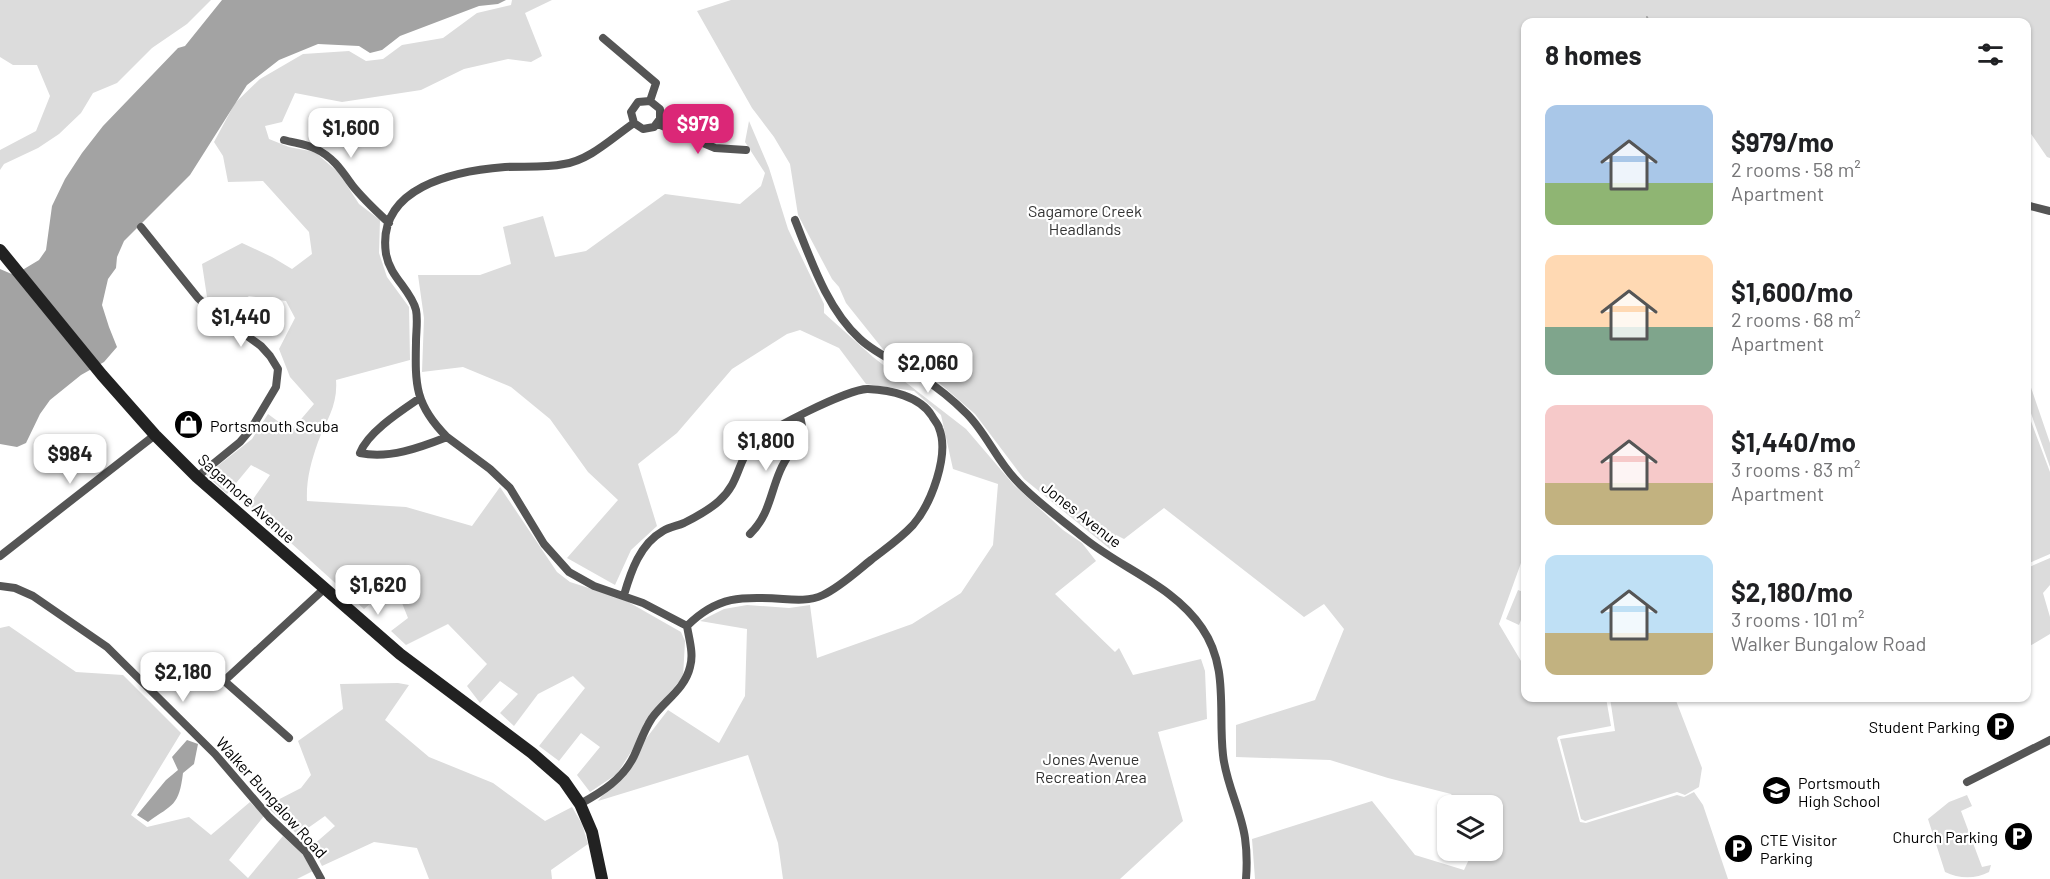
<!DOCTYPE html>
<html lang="en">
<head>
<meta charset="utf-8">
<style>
	:root { --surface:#fff; --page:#f2f2f2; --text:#202124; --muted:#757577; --accent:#db2777 }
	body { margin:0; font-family:Barlow,sans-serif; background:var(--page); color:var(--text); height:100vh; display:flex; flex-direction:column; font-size:22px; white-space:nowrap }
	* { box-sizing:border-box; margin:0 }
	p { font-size:20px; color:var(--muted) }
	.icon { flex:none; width:33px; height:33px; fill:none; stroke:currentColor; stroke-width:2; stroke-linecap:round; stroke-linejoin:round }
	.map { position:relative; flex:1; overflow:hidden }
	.drawer { position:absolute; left:1521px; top:18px; width:510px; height:684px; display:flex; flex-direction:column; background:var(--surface); border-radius:12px; box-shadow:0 2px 4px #0004 }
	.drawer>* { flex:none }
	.tools { position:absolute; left:1437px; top:795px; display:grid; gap:12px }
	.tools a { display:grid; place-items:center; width:66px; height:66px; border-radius:12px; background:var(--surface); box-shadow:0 2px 4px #0004; font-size:30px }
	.price { position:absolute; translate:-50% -51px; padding:0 14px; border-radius:12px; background:#fff; color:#222; font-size:20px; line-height:39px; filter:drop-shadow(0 2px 3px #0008) }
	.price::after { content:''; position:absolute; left:50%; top:36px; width:18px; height:14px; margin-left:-9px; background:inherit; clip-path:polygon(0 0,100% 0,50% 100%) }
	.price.active { background:var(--accent); color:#fff }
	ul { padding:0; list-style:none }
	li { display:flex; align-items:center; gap:18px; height:150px; padding:0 24px }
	li span { display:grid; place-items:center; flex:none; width:168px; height:120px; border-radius:12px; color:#555 }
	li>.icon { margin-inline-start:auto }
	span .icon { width:72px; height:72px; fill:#fffc; stroke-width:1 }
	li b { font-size:26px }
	h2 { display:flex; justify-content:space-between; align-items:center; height:72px; padding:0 24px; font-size:26px }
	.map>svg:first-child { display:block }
	.green { fill:#dcdcdc }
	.water { fill:#a3a3a3 }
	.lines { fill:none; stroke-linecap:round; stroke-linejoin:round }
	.stream { stroke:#a3a3a3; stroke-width:2 }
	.minor { stroke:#555; stroke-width:8 }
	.secondary { stroke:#222; stroke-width:12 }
	.labels { text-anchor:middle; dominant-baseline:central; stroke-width:4.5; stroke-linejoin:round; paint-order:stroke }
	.park-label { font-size:16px; fill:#333; stroke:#fff }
	.poi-label { font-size:16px; fill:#000; stroke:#fff; text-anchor:start }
	.street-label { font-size:16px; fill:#000; stroke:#fff }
</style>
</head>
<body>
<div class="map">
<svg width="2050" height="879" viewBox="0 0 2050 879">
	<rect width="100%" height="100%" fill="#fff"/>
	<path class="green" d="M0 0H211L187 24 152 48 117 83 93 93 81 113 59 134 38 148 4 164 0 170V150L36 131 50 96 37 65H13L0 57Z
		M512 0H552L525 13 542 56 531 62 508 59 464 69 421 90 342 102 295 93 282 122 265 126 269 139 289 147 315 152 339 173 359 204 380 220 379 253 387 277 409 307 410 360 336 380C338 405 327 419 318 442 311 462 306 480 307 501L406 507 472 526 500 487 557 572 570 582 623 599 681 632 685 641 683 677 644 723 636 744 617 774 590 792 577 775 600 747 581 733 559 761 539 746 585 688 573 676 538 694 514 726 500 713 518 694 500 681 480 703 467 686 487 664 448 624 406 645 391 631 408 618 394 583 364 609 249 505 270 475 251 465 227 494 206 475 252 439 268 414 291 431 314 404 290 377 279 349 295 318 286 301 249 296 226 311 207 297 202 264 242 243 272 257 292 269 312 254 309 232 263 181 228 182 223 156 214 142 235 103 260 79 303 54 349 51 366 61 383 59 402 45 443 38 477 13 511 5Z
		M731 0H2050V158L2047 157 2027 128 2026 22H1526V549L1499 624 1521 661 1525 660 1526 698H1606L1611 726 1559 736 1557 738 1580 822 1586 823 1677 795 1684 797 1694 792 1703 805 1728 879H1255L1252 839 1372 801 1415 855 1464 870 1473 851 1492 850V806L1459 805 1451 794 1388 778 1330 760 1236 757V725L1315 700 1344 629 1324 604 1304 617 1164 508 1124 539 1116 535 1110 549 1024 479 975 414 930 375 886 353 846 303 839 287 832 279 798 215 790 164 774 137 752 108 697 11Z
		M749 121 769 168 788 229 824 304V313L873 357 966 429 1014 485 1063 530 1082 543 1096 561 1055 594 1115 652 1119 648 1133 675 1201 659 1205 671 1207 719 1158 732 1183 821 1120 879H783L778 843 748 755 598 801 668 710 719 743 745 696 747 629 700 621 724 609 747 605 789 608 810 605 817 658 912 624 961 593 993 545 998 484 953 469 941 415 914 391 866 384 839 348 800 330 787 334 732 369 677 433 638 464 657 526 631 550 615 585 567 558 618 500 588 472 550 419 511 387 463 367 422 372 424 318 418 275H480L511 264 503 227 543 216 555 257 586 251 665 194 740 204 761 186 765 173 745 142Z
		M2026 373 2050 443V467L2027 402Z
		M2026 408 2050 472V554L2027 564Z
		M2050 558V585L2043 593 2050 617V634L2028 647 2027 645V616L2031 610 2027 606V568Z
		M1518 590 1526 593 1525 610 1519 625 1506 619Z
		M9 626 76 672 123 675 181 733 131 815 147 827 189 817 211 835 250 802 264 816 229 860 248 878 283 836 303 855 313 871 297 879H0V628Z
		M398 683 409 685 385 720 429 757 493 783 545 821 572 807 582 824 588 844 551 870 552 879H429L417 848 374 842 322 866 312 846 335 826 325 816 298 835 266 806 301 788 311 775 298 741 343 709 340 684Z
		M1610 698H1675L1702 768 1699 787 1685 795 1677 792 1585 821 1581 819 1560 739 1615 731Z
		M1967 795 1972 806 1961 811 1982 867 1991 865 1989 872C1976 879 1959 879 1945 872L1928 819 1949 802Z"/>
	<path class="water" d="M222 0H506L498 4 479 6 400 36 382 50 370 53 359 46 318 44 279 60 247 85 190 175 124 241 117 257 116 268 108 279 102 305 109 327 117 347 104 362 81 375 50 400 40 414 26 443 17 447 0 444V269L14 275 39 260 46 250 52 206 65 179 82 153 103 126 178 48 185 46Z
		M187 740 198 744 194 764 183 773C179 806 173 804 148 822L137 815 166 780 178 770 172 757Z"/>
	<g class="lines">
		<path class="stream" d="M1647 17 1649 22"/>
		<path class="minor" d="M603 38 656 83 650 101
			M658 124 715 148 746 150
			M284 140C294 143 306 144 316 149 333 157 342 171 352 185 363 199 376 211 389 223
			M2026 205 2050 211
			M795 220C811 260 827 309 860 339 877 355 901 364 921 377 937 387 953 400 967 414 986 433 996 459 1015 479 1035 501 1061 519 1084 538 1122 569 1174 586 1202 628 1229 667 1218 711 1223 755 1226 784 1241 810 1245 838 1247 852 1247 866 1246 879
			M141 227 198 298 210 309 261 346 270 356 278 369 276 387 251 429 240 442 197 477
			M420 398C401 411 368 432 360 453 389 459 419 448 447 437L490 469 510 488 544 544 569 572 594 586 643 603 687 626C689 639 694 654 690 667 685 689 664 701 652 718 644 730 640 743 634 756 623 779 602 792 580 804
			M447 437C415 405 415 385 416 342 416 332 418 320 416 310 411 290 390 277 386 254 376 187 454 171 505 167 524 166 545 168 564 164 590 160 612 138 634 123L643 129 654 127 660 119V109L650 101 638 102 631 112 634 123
			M750 534C769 516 770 494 780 471 786 457 795 446 802 433V426L800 416
			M0 556 155 435
			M0 586 15 588 33 596 107 647 215 754 269 817 306 852 321 879
			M624 595C631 571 640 544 663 531 669 527 677 526 684 523 696 517 709 510 719 501 739 483 737 465 750 447 761 432 850 388 868 389 890 390 920 396 932 416 934 420 938 424 939 428 950 455 931 504 913 525 900 539 885 549 871 560 856 572 840 587 823 595 810 601 796 600 783 599 742 596 717 596 687 626
			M213 671 289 738
			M224 681 324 589
			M1967 782 2050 740"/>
		<path class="secondary" d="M0 250 102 375 155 435 197 477 400 654 532 753 564 781 580 804 592 832 602 879"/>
	</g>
	<defs>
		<symbol id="shop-disc" viewBox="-11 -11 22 22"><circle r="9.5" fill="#000" stroke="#fff"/><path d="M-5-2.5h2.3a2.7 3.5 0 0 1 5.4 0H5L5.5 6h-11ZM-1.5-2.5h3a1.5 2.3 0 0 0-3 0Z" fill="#fff"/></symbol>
		<symbol id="parking-disc" viewBox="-11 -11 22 22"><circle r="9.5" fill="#000" stroke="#fff"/><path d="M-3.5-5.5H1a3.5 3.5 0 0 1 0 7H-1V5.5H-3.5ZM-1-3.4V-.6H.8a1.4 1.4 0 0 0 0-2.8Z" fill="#fff"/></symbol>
		<symbol id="school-disc" viewBox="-11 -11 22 22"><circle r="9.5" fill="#000" stroke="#fff"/><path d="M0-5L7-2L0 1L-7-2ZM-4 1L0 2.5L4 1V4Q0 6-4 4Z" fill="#fff"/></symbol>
	</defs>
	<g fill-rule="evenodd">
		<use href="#shop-disc" x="172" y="408" width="33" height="33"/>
		<use href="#parking-disc" x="1984" y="710" width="33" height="33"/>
		<use href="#school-disc" x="1760" y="774" width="33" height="33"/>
		<use href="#parking-disc" x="2002" y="820" width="33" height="33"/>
		<use href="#parking-disc" x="1722" y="832" width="33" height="33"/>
	</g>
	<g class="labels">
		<g class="park-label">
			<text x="1085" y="210">Sagamore Creek<tspan x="1085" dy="18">Headlands</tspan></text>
			<text x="1091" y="758">Jones Avenue<tspan x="1091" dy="18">Recreation Area</tspan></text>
		</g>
		<g class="poi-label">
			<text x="210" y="425">Portsmouth Scuba</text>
			<text x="1980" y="726" text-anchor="end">Student Parking</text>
			<text x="1798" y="782">Portsmouth<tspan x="1798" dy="18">High School</tspan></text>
			<text x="1998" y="836" text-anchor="end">Church Parking</text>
			<text x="1760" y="839">CTE Visitor<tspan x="1760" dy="18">Parking</tspan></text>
		</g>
		<g class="street-label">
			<text transform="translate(247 498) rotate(42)">Sagamore Avenue</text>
			<text transform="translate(1082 514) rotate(38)">Jones Avenue</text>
			<text transform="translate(272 797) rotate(48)">Walker Bungalow Road</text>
		</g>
	</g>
</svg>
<div class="tools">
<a><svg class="icon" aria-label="layers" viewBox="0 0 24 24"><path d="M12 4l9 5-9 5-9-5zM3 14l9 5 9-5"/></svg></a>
</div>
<b class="price active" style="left:698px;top:155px">$979</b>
<b class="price" style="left:351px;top:159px">$1,600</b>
<b class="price" style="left:241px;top:348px">$1,440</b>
<b class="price" style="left:928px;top:394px">$2,060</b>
<b class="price" style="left:766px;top:472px">$1,800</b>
<b class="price" style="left:70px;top:485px">$984</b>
<b class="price" style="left:378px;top:616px">$1,620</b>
<b class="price" style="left:183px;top:703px">$2,180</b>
<section class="drawer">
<h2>8 homes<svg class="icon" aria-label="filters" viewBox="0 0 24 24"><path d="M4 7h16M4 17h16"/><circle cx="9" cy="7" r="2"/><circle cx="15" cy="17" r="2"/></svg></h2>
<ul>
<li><span style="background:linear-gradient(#a9c7e8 65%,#8fb573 0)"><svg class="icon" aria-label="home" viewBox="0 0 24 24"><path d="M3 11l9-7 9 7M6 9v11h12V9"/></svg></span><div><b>$979/mo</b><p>2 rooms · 58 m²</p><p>Apartment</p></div></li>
<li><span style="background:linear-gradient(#ffd9b3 60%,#7fa58c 0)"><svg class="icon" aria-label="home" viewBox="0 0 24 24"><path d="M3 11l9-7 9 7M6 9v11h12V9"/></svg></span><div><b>$1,600/mo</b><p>2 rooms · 68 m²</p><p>Apartment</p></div></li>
<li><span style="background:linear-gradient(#f6c9c9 65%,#c2b280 0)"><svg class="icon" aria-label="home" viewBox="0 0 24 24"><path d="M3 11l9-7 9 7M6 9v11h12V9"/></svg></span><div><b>$1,440/mo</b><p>3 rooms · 83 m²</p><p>Apartment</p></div></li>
<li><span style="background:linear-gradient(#bfe0f5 65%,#c2b280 0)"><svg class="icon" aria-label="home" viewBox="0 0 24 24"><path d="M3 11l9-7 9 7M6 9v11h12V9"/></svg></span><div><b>$2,180/mo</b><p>3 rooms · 101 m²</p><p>Walker Bungalow Road</p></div></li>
</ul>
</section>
</div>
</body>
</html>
